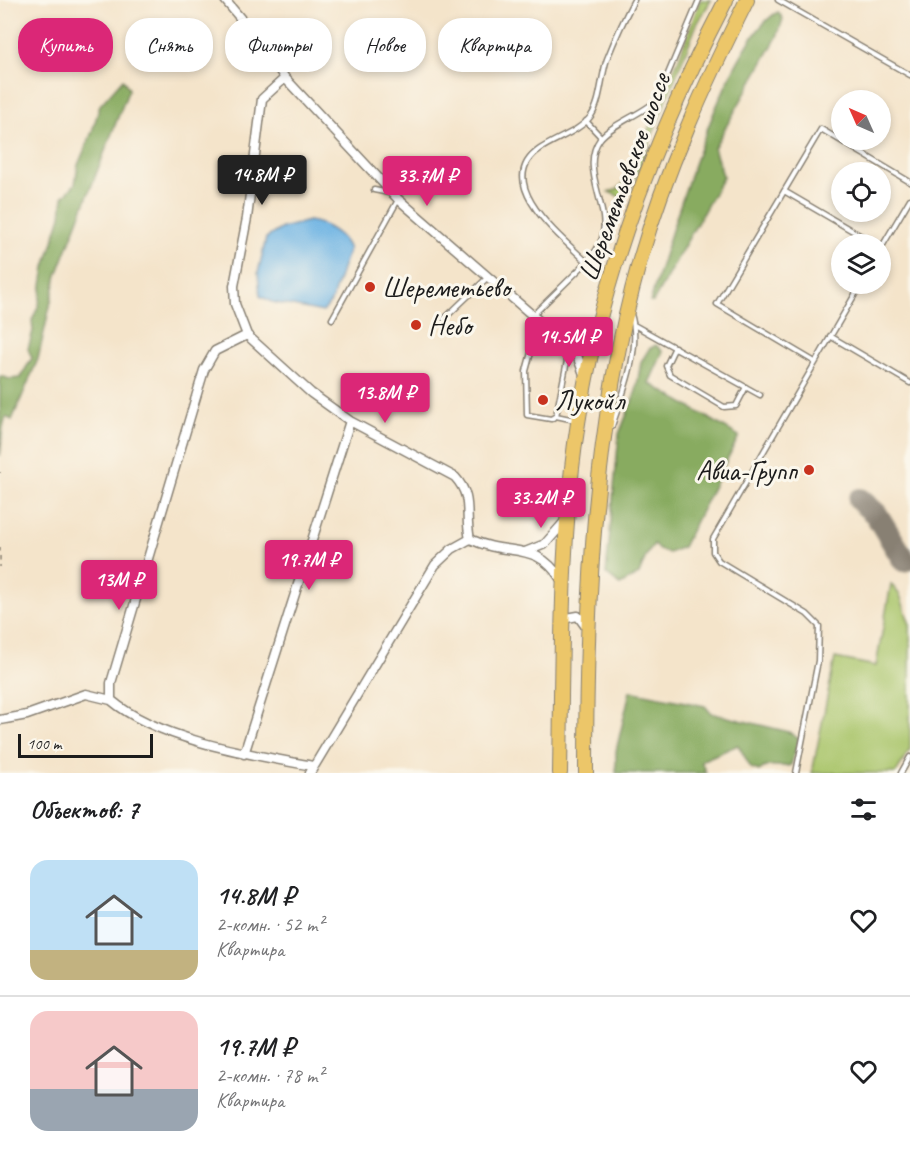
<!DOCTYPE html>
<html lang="ru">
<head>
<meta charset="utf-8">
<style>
	:root { --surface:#fff; --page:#f2f2f2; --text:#202124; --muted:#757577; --line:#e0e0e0; --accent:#db2777 }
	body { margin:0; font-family:Caveat,sans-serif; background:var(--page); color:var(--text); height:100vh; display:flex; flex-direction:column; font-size:22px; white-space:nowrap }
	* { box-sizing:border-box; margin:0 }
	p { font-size:20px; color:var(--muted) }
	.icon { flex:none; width:33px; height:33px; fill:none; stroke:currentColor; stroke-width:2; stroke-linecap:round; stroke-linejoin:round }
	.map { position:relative; height:773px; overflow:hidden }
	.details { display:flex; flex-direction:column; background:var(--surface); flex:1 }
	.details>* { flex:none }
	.top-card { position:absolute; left:18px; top:18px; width:600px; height:54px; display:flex; gap:12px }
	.needle { width:39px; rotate:315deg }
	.tools { position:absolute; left:831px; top:90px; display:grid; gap:12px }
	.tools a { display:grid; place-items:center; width:60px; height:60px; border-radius:50%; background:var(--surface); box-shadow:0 3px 9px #0003; font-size:30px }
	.scale { position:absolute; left:18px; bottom:15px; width:135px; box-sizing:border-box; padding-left:6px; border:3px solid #1c1c1c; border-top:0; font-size:16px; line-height:21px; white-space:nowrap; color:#1c1c1c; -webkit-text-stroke:4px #fbf7ec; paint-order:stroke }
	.price { position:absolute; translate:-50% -51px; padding:0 14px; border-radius:6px; background:var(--accent); color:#fff; font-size:20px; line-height:39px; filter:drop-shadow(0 2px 3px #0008) }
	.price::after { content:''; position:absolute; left:50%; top:36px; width:18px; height:14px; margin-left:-9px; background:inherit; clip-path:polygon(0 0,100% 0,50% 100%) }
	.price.selected { background:#222; color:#fff }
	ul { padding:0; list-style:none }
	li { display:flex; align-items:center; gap:18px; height:150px; padding:0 30px }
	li+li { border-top:2px solid var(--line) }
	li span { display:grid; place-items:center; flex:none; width:168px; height:120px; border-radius:18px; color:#555 }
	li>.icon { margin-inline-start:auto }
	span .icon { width:72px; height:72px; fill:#fffc; stroke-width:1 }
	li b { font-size:26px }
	h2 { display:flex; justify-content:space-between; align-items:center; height:72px; padding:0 30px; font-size:26px }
	.chip { padding:0 21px; border-radius:24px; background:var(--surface); box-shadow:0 3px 9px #0003; font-size:21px; line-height:54px }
	.chip.selected { background:var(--accent); color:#fff }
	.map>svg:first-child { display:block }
	.green { fill:#abc66d; stroke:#647144; stroke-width:1.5 }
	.forest { fill:#88ab60; stroke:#52643e; stroke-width:1.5 }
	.water { fill:#6db3e3; stroke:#446880; stroke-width:1.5 }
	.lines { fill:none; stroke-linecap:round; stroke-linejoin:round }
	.taxiway { stroke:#888073; stroke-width:24 }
	.service-casing { stroke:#888073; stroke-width:7 }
	.minor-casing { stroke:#888073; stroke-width:11 }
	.primary-casing { stroke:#888073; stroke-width:16 }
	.path { stroke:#888073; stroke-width:1.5; stroke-dasharray:4.5 4.5; stroke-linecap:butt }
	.service { stroke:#fff; stroke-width:4 }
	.minor { stroke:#fff; stroke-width:8 }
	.primary { stroke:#ecc669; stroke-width:14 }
	.poi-dot { fill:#c8321e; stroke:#fbf7ec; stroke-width:2 }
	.labels { text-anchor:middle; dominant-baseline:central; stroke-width:6; stroke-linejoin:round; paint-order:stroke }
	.street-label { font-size:28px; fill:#1c1c1c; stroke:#fbf7ec }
	.poi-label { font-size:28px; fill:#1c1c1c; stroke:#fbf7ec; text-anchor:start }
</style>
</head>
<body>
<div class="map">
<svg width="910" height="773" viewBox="0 0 910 773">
	<rect width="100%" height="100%" fill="#fbf7ec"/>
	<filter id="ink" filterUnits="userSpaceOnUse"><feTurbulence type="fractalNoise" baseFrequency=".0167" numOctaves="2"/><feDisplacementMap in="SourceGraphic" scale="12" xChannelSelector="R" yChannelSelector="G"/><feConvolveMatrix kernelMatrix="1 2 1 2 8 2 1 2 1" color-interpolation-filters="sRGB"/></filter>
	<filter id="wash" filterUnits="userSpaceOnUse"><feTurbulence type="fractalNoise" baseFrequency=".008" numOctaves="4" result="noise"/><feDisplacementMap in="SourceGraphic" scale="24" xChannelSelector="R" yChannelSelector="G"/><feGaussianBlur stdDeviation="1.35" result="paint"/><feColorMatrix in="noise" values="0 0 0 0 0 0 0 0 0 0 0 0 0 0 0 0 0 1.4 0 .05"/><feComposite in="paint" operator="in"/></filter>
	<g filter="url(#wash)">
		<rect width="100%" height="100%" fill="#f4e4ca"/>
		<path class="green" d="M700 0H711L697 24 629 193 623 198 609 192 618 189 627 179 679 58Z
			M891 584 900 595 910 625V749L896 773H812L835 658 876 666Z"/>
		<path class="forest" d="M778 12 783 19 777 37 714 148 723 177 653 302H650C668 242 726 39 778 12Z
			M123 79 129 89 57 275 38 359 12 420 6 417C0 431 3 441 0 456V376L10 379 20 378 32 358 28 349 33 331 32 321 39 304 45 267 61 216 63 197 75 184 78 165 92 132 100 105Z
			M656 345 663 352 649 383 739 436 683 547 669 553 659 550 654 544 646 556 639 574 620 585 606 574 619 434 636 391 641 362 649 349Z
			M630 691 705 706 711 713 789 732 799 739 791 765C778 769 771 761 759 771L751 768 738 745 701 761 706 773H616V751Z"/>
		<path class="water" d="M309 221C325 223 343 234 349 249L331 302 323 312 272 302 260 296 258 273 266 238 282 228Z"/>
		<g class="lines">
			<path class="taxiway" d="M860 500 876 514 904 560"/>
		</g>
	</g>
	<g filter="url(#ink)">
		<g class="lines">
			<defs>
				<path id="service" d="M778 0 910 75
					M586 121 601 137
					M374 190 389 193
					M784 191 875 244
					M880 250 910 199
					M587 262C593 255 599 247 602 238 611 207 579 168 600 139 610 125 642 114 657 100L699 0
					M533 315 587 262C562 238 491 182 540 149 556 138 579 132 591 116 601 102 601 76 607 59 615 39 624 19 634 0
					M332 319 398 200
					M444 319 487 278
					M539 323 526 371 527 415 551 419 556 416
					M634 325 760 395
					M830 336 910 383
					M563 345 567 361 556 416 575 420
					M675 347 666 366 670 375 724 407 736 406 746 387
					M815 362 717 304 821 129 910 182
					M612 426C623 393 642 348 631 314
					M796 773 818 661 819 626 807 614 719 561 713 552V539L861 284
					M901 773 910 757"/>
				<path id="minor" d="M225 0 257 38 285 78 398 199 576 353 584 374
					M285 78 262 99 247 218 234 286 235 304 247 335 311 393 350 421 455 477C474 498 464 514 470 539
					M247 335 215 351 204 370 111 683V700C158 740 252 755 313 766
					M563 343C578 342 587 336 596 323
					M470 539C510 558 536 539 562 581
					M525 552 545 544 566 520
					M563 623 567 618 578 616 586 627
					M0 720 27 715 86 694 111 700
					M244 754 350 421
					M310 773 435 565 452 549 470 539"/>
				<path id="primary" d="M560 773C562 656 560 539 578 423 601 275 657 132 726 0
					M586 773C586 600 593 427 640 260 666 169 705 84 747 0"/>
			</defs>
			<use href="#service" class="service-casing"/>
			<use href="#minor" class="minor-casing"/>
			<use href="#primary" class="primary-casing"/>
			<path class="path" d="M0 473V472
				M0 547V567"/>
			<use href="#service" class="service"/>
			<use href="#minor" class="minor"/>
			<use href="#primary" class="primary"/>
		</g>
	</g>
	<g class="poi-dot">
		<circle cx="370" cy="287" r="6"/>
		<circle cx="416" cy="325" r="6"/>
		<circle cx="543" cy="400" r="6"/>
		<circle cx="809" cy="470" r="6"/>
	</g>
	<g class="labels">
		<g class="street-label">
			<text transform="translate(624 177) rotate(-70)">Шереметьевское шоссе</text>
		</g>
		<g class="poi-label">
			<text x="382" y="287">Шереметьево</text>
			<text x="428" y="325">Небо</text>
			<text x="555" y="400">Лукойл</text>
			<text x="797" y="470" text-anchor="end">Авиа-Групп</text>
		</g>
	</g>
</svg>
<div class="tools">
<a><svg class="needle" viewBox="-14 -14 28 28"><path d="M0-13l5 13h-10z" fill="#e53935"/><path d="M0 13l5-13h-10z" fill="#757577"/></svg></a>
<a><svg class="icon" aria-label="locate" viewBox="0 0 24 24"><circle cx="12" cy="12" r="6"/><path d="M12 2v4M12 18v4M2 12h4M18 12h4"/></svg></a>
<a><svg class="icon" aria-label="layers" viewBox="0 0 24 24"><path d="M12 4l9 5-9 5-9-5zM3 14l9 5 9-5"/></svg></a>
</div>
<div class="scale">100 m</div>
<b class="price selected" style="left:262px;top:206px">14.8M ₽</b>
<b class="price" style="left:427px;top:207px">33.7M ₽</b>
<b class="price" style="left:569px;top:368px">14.5M ₽</b>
<b class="price" style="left:385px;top:424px">13.8M ₽</b>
<b class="price" style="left:541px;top:529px">33.2M ₽</b>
<b class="price" style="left:309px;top:591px">19.7M ₽</b>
<b class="price" style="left:119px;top:611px">13M ₽</b>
<div class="top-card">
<a class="chip selected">Купить</a>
<a class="chip">Снять</a>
<a class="chip">Фильтры</a>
<a class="chip">Новое</a>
<a class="chip">Квартира</a>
</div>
</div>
<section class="details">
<h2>Объектов: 7<svg class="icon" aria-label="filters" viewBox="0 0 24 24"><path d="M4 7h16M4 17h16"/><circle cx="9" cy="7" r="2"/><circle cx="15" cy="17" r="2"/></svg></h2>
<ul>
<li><span style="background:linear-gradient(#bfe0f5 75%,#c2b280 0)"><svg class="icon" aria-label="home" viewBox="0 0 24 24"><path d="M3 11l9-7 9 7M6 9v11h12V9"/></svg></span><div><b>14.8M ₽</b><p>2-комн. · 52 m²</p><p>Квартира</p></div><svg class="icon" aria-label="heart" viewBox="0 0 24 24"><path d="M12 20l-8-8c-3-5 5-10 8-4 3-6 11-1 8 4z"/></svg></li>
<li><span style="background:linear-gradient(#f6c9c9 65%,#9aa5b1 0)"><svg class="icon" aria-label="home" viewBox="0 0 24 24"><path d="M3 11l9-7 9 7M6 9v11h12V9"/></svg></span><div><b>19.7M ₽</b><p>2-комн. · 78 m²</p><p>Квартира</p></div><svg class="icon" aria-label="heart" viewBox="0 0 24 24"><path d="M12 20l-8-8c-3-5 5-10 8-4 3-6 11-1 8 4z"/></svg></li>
</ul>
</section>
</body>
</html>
